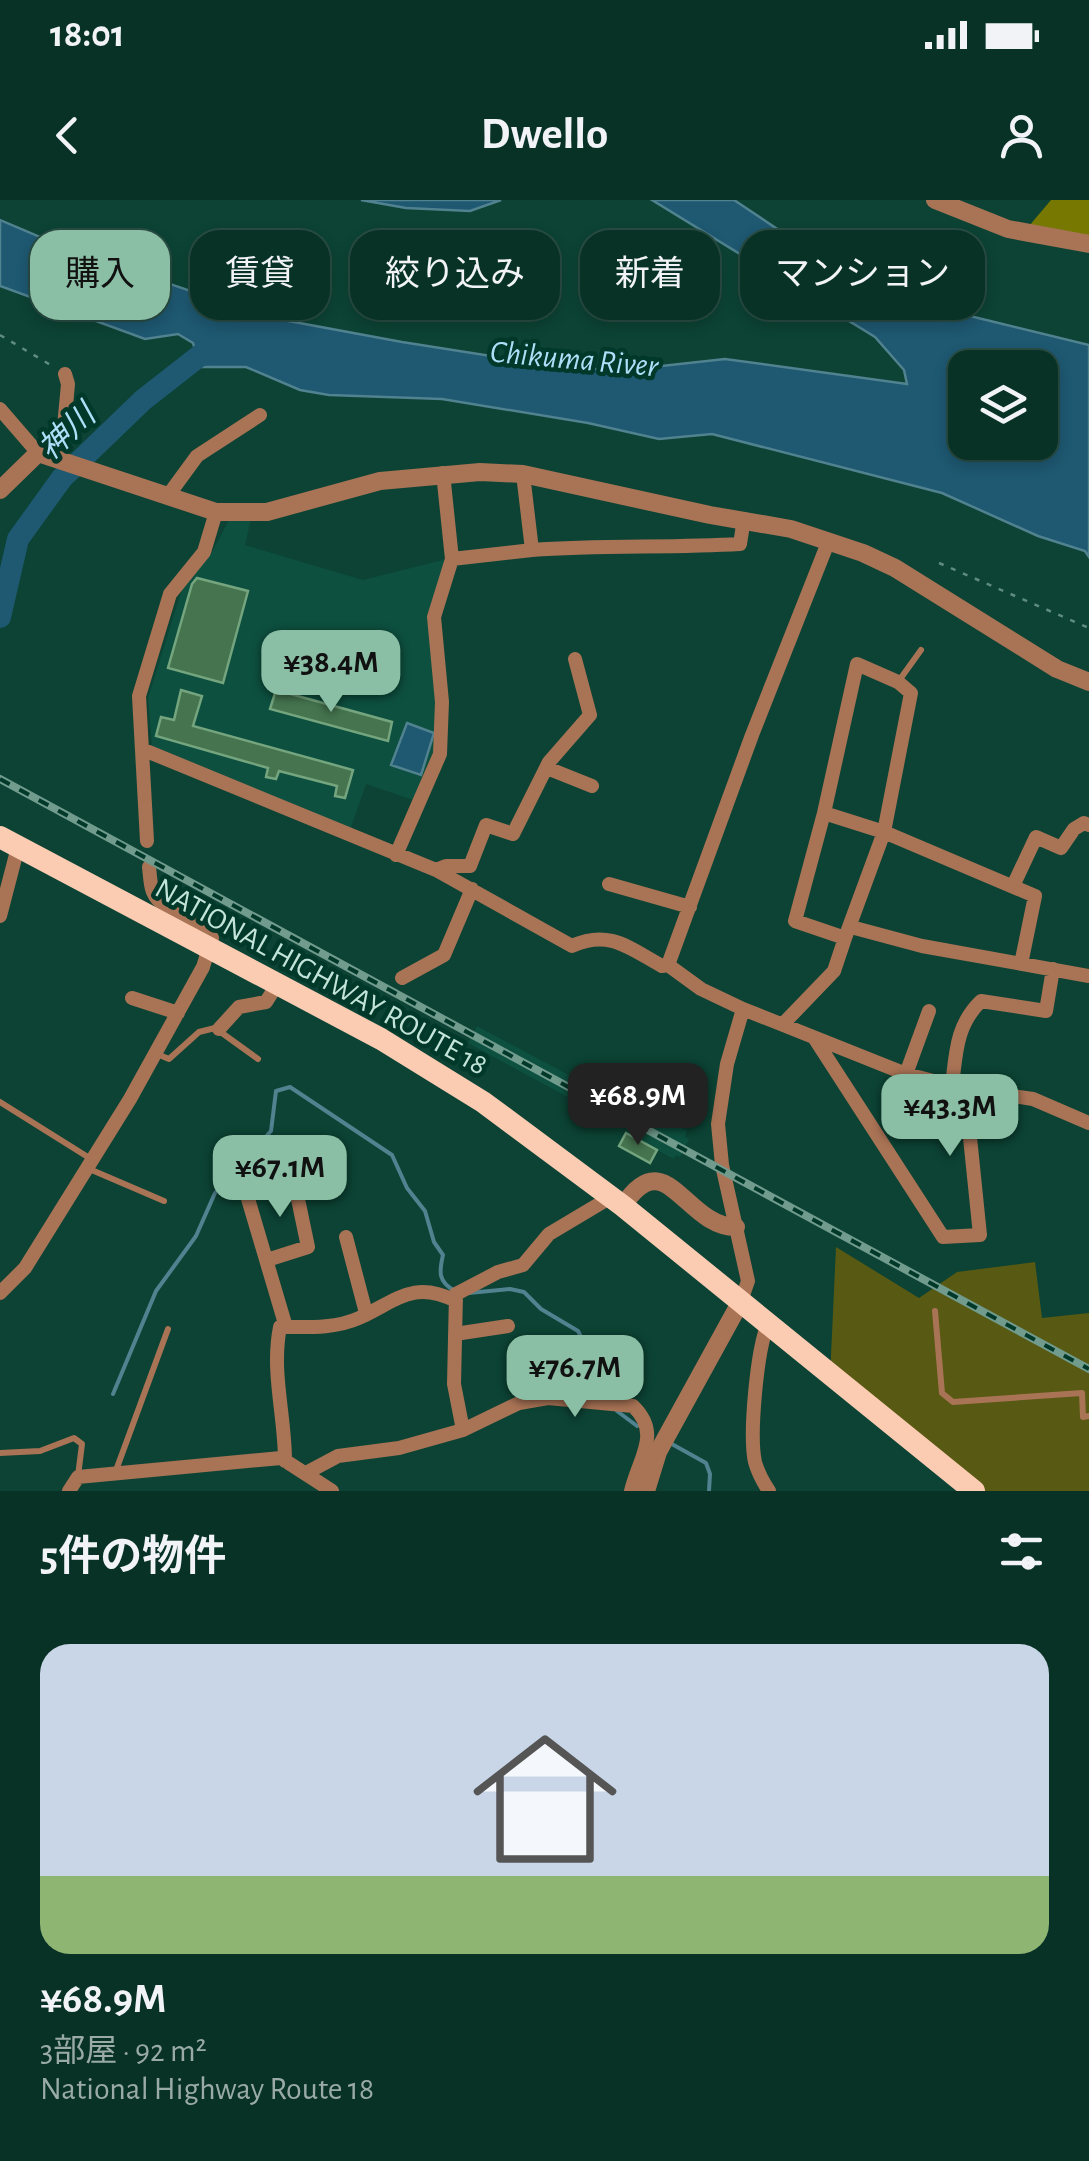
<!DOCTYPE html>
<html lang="ja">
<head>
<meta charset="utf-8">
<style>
	:root { --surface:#093227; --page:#123a2f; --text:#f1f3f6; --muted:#99aaa7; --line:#294d44; --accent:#8abfa5 }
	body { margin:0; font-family:"Alegreya Sans","Noto Sans JP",sans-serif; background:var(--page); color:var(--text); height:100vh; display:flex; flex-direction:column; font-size:38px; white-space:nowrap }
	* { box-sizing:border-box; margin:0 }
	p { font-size:32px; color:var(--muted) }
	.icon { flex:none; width:55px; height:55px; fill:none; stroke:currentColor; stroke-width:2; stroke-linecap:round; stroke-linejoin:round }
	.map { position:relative; height:1291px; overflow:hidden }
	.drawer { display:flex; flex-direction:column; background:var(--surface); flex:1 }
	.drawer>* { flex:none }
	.top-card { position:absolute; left:30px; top:30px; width:1030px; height:90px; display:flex; gap:20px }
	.buttons { position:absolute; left:948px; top:150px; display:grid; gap:20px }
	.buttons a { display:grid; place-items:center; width:110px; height:110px; border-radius:20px; background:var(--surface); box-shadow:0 5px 15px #0003,0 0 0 2px var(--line); font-size:50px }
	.price { position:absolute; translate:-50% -85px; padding:0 22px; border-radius:20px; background:var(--accent); color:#111; font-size:32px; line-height:65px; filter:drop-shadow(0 2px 5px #0008) }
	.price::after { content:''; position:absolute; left:50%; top:60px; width:30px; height:22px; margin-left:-15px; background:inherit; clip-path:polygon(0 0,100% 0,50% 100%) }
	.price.selected { background:#222; color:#fff }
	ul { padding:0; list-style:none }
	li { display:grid; align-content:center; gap:20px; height:530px; padding:0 40px }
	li+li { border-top:2px solid var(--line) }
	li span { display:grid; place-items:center; height:310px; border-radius:30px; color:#555 }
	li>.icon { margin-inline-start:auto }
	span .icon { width:180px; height:180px; fill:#fffc; stroke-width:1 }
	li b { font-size:42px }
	h2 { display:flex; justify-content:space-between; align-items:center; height:120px; padding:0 40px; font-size:42px }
	.chip { padding:0 35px; border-radius:30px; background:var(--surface); box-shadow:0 5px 15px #0003,0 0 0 2px var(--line); font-size:35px; line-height:90px }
	.chip.selected { background:var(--accent); color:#111 }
	.status { display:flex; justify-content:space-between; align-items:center; height:70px; padding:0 50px; background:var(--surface); direction:ltr }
	.status svg { height:28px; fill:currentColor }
	header { display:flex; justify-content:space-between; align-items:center; height:130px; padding:0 40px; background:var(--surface); font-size:45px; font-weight:600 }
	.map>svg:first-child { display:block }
	.built { fill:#0d503f }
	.green { fill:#585913 }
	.forest { fill:#777802 }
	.water { fill:#1e5871; stroke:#508290; stroke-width:2.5; fill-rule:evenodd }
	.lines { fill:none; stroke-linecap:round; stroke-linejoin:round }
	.stream { stroke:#508290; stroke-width:4 }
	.river { stroke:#1e5871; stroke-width:22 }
	.building { fill:#45744f; stroke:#74a57e; stroke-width:2.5 }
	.path { stroke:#5f8c7f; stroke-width:2.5; stroke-dasharray:5 8; stroke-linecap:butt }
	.service { stroke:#a97355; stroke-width:6 }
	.minor { stroke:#a97355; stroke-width:14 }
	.tertiary { stroke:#a97355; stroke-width:18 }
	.trunk { stroke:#fbccb2; stroke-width:22 }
	.rail-casing { stroke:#709b8d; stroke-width:8 }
	.rail { stroke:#00382a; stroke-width:4; stroke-dasharray:11; stroke-linecap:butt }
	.labels { text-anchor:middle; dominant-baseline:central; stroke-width:9; stroke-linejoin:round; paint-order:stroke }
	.street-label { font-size:30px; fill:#c3e4d8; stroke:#00382a }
	.water-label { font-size:32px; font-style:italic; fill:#afdff8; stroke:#00382a }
</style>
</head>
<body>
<div class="status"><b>18:01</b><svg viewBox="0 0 49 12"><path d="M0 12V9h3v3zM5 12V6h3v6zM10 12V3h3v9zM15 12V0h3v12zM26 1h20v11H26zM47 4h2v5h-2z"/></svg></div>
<header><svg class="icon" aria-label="back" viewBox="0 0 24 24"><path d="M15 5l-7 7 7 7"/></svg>Dwello<svg class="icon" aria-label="person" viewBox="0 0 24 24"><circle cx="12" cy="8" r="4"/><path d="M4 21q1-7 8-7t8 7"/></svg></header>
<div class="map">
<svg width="1089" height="1291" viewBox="0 0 1089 1291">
	<rect width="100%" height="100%" fill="#0c4334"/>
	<path class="built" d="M251 319 245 345 363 380 447 359 431 417 438 505 437 552 416 601 366 584 350 630 152 546 148 498 183 386 211 354 229 320Z
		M477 826 653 920 663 918 687 931 685 937 689 939 680 957 676 955 674 959 657 950 650 963 619 946 627 929 468 843Z"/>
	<path class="green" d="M836 1047 919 1098 957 1072 1035 1062 1042 1118 1089 1113V1291H972L830 1177Z"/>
	<path class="forest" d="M1051 0H1089V36L1029 26Z"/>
	<path class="water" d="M361 0H501L470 11 406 8Z
		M652 0H734L846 75 974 117 1089 145V357L1085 351 1038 336 942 293 712 234 659 239 588 223 442 199 329 195 300 190 246 167H200L193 143 178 134 145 139 0 86V20L73 51 267 117 402 142 542 164 616 171 725 159 907 184 904 170 875 137ZM965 168H1040V242H965Z
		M407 523 434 533 421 575 391 565Z"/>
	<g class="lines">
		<path class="stream" d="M469 1093 510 1089 524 1092 541 1109 578 1131 611 1193
			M113 1194 156 1091 196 1036 215 993 271 931 276 891 290 887 392 955 407 988 425 1011 434 1042 443 1055C439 1072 438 1082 455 1091
			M617 1211 637 1226
			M670 1243 706 1263 710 1274 709 1291"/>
		<path class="river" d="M0 417 18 339 62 278 143 200 221 139"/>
	</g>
	<path class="building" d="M197 378 248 391 223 483 168 468 192 384Z
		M181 490 202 496 193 526 353 570 345 598 335 596 337 586 279 571 276 579 266 577 268 568 156 536 161 517 174 520Z
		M276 490 392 522 388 541 270 509Z
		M626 933 657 950 650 963 619 946Z"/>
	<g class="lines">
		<path class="path" d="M0 135 54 167
			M939 363 1089 428"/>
		<path class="service" d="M898 482 921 450
			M157 854 169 859 199 832 215 828 258 859
			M0 902 91 959
			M87 968 164 1001
			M935 1111 942 1193 953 1202 1082 1193 1083 1217 1089 1216
			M0 1253 40 1251 74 1238 82 1244 78 1276
			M115 1273 168 1129"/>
		<path class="minor" d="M0 209 38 253
			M45 255 63 238 68 184 65 174
			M443 273 452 359 532 350
			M523 274 532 350C602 345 670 348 740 344L744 319
			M167 297 197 256 260 215
			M857 464 898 482 911 493 884 632 845 738 795 721 824 613Z
			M144 550 436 670 572 746C609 729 629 748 662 766L668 765 701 789 743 809 906 874 965 889 1033 899 1089 923
			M547 568 592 586
			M824 613 884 632 1035 696 1021 764
			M147 641 139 496 170 394 204 352 216 312
			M396 655 440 554 442 502 434 417 452 359
			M436 670 446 666H470L486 625 513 634 549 562 590 515 575 459
			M609 684 690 707
			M1013 686 1036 637 1061 648 1074 629 1084 623 1089 625
			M0 716 18 647
			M851 727 922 746 1089 776
			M668 765 752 535 829 340
			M402 778 444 755 472 689
			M132 798 178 813
			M784 823 834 771 845 738
			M219 829 239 807 266 802 278 783
			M815 839 943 1037 980 1035 965 889
			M906 874 929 811
			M952 886C956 853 956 825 981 801L1046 811 1053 769
			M346 1037 366 1113
			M267 1060 308 1047 294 980 297 950
			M0 1093 25 1068 130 899 203 767 212 738C198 718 163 715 153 692 150 685 150 674 149 667
			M741 1101 748 1081 722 965 718 924 727 864 743 809
			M768 1124C757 1149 749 1235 755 1262 758 1273 763 1282 769 1291
			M286 1127 246 992 294 980
			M455 1134 508 1126
			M463 1230 519 1203 548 1198 633 1206C662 1234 639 1257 631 1291
			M285 1261C285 1215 271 1172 280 1127 306 1127 335 1129 359 1118 398 1100 413 1080 456 1101
			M306 1273 338 1256 399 1248 463 1230 454 1184 456 1094 498 1072 523 1065 549 1034 611 997
			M69 1291 78 1277 281 1258 332 1291"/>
		<path class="tertiary" d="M935 0 1008 29 1089 44
			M0 290 38 253 216 312H267L380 281 480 272 523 274 710 315 791 329 863 353 895 368 1057 469 1089 482
			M623 1006C666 940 685 1027 736 1027
			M646 1291 658 1252 741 1101"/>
		<path class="trunk" d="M0 637 381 839 483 902 623 1006 974 1291"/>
		<defs>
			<path id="rail" d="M0 579 1089 1169"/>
		</defs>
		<use href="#rail" class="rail-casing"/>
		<use href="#rail" class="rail"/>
	</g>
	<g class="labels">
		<g class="street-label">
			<text transform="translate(321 777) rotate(29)">NATIONAL HIGHWAY ROUTE 18</text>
		</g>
		<g class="water-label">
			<text transform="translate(574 159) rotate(5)">Chikuma River</text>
			<text transform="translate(67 232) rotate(-43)">神川</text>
		</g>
	</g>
</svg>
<div class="buttons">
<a><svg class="icon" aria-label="layers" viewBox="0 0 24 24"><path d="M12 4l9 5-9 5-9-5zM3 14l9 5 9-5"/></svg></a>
</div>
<b class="price" style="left:331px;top:515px">¥38.4M</b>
<b class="price selected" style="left:638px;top:948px">¥68.9M</b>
<b class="price" style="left:950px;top:959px">¥43.3M</b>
<b class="price" style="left:280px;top:1020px">¥67.1M</b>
<b class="price" style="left:575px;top:1220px">¥76.7M</b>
<div class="top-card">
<a class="chip selected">購入</a>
<a class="chip">賃貸</a>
<a class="chip">絞り込み</a>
<a class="chip">新着</a>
<a class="chip">マンション</a>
</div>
</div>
<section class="drawer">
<h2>5件の物件<svg class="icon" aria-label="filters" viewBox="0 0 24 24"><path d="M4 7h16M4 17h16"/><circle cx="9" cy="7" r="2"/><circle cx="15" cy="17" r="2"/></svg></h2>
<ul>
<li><span style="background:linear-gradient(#c9d6e8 75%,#8fb573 0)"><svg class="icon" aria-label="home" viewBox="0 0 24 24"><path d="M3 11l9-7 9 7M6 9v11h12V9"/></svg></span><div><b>¥68.9M</b><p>3部屋 · 92 m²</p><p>National Highway Route 18</p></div></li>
</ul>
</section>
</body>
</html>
